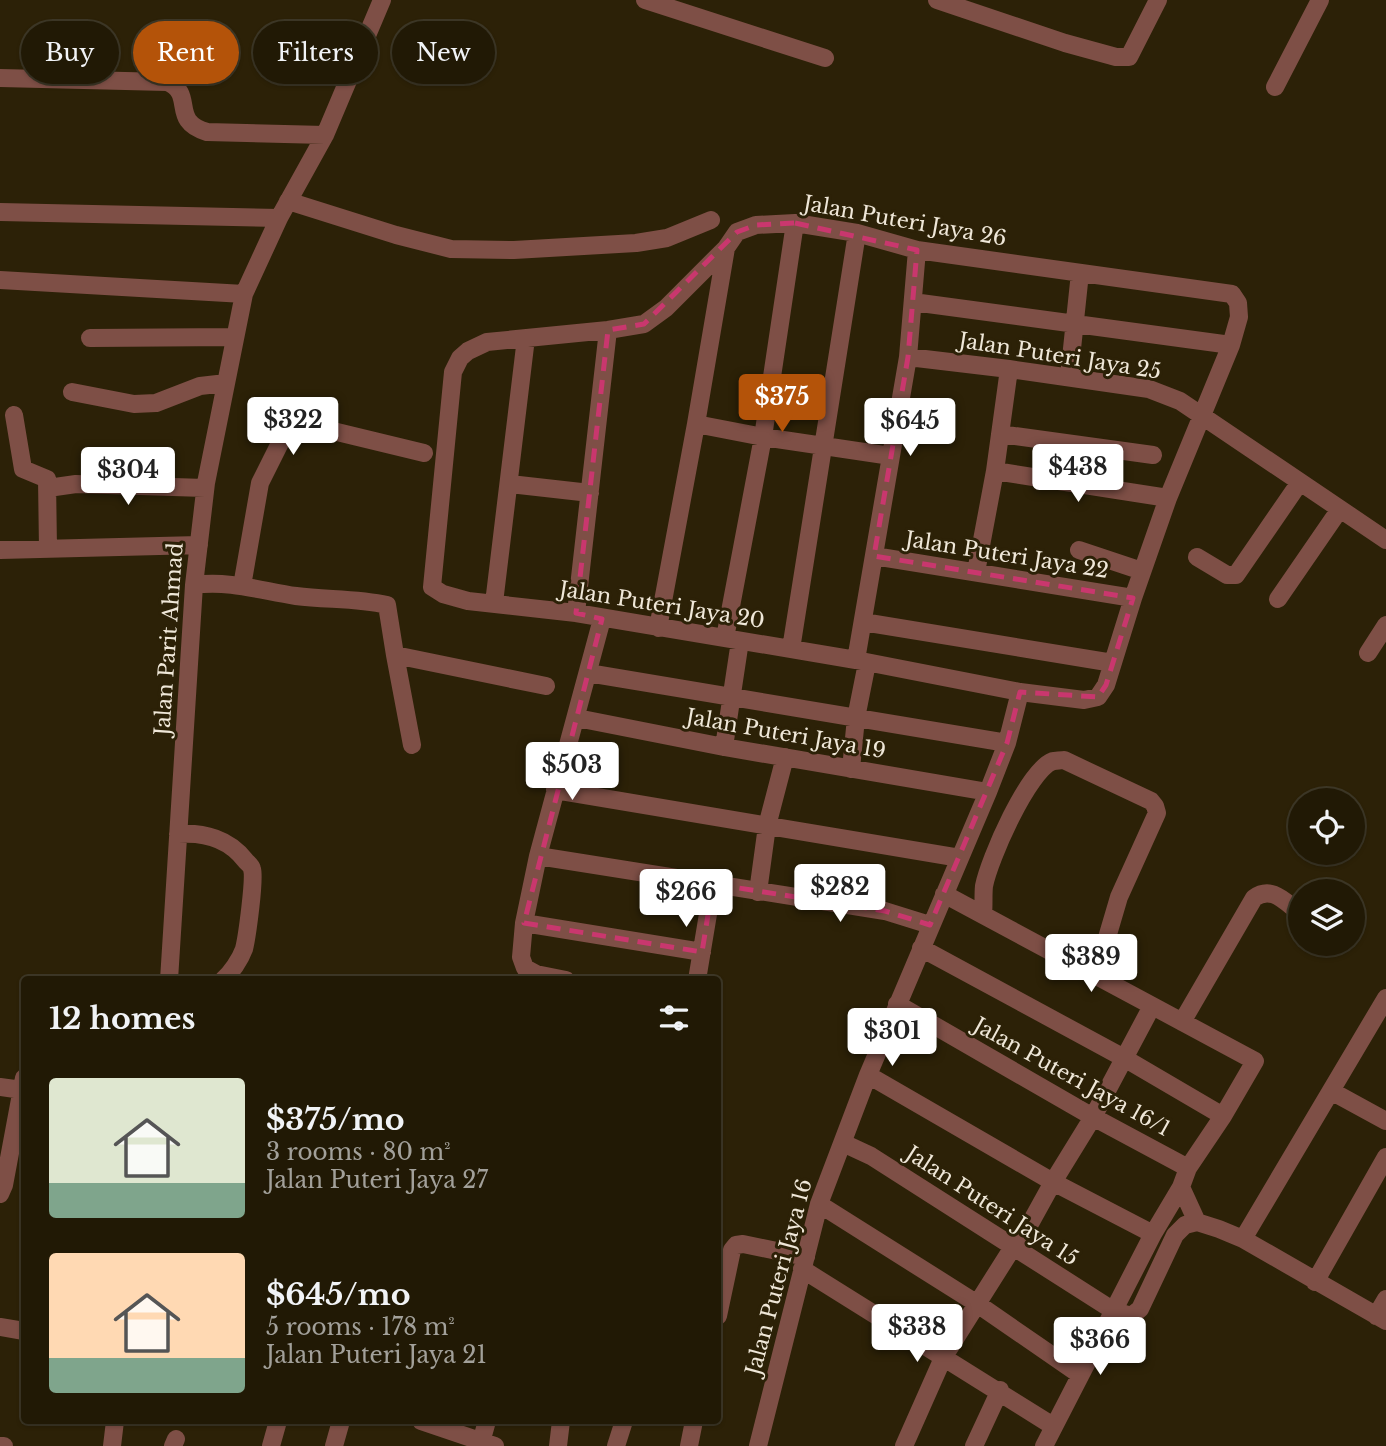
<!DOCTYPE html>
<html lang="en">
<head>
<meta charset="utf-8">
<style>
	:root { --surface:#211905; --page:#29220f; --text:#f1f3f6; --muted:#a2a09a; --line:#3e3827; --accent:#b45309 }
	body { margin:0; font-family:"Libre Baskerville",serif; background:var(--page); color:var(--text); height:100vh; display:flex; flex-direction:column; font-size:26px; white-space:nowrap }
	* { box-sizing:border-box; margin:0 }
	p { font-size:23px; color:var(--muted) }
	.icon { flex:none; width:38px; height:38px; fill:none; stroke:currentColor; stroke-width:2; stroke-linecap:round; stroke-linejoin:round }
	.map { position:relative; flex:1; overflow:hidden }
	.sheet { position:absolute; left:21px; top:976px; width:700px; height:448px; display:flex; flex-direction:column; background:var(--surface); border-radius:7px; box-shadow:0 2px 5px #0004,0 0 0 2px var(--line) }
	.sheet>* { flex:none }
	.guide { position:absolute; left:21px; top:21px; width:700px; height:63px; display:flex; gap:14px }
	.fabs { position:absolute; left:1288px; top:788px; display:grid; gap:14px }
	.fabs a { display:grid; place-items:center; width:77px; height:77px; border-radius:50%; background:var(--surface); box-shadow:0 2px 5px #0004,0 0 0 2px var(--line); font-size:35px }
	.price { position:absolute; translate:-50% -60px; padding:0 16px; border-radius:7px; background:#fff; color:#222; font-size:23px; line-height:46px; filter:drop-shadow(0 2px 4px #0008) }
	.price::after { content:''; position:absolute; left:50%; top:42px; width:21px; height:16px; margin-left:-10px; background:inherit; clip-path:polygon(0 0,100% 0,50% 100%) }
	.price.active { background:var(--accent); color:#fff }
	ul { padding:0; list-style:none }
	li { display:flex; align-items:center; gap:21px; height:175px; padding:0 28px }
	li span { display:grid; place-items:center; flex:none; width:196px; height:140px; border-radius:7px; color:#555 }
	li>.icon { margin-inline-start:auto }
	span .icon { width:84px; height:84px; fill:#fffc; stroke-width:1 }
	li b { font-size:30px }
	h2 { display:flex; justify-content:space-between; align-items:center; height:84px; padding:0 28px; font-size:30px }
	.tag { padding:0 24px; border-radius:32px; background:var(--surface); box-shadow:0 2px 5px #0004,0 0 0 2px var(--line); font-size:24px; line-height:63px }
	.tag.active { background:var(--accent); color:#fff }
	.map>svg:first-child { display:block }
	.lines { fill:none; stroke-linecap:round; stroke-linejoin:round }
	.minor { stroke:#7e4f46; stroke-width:18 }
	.marked { fill:none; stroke:#c9376e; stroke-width:5; stroke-dasharray:14 9; stroke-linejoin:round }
	.labels { text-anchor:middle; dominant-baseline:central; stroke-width:6; stroke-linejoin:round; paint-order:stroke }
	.street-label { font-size:21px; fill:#efe7d8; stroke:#2c2107 }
</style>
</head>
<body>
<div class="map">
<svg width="1386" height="1446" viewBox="0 0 1386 1446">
	<rect width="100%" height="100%" fill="#2c2107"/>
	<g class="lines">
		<path class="minor" d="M645 0 825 58
			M937 0 1065 43 1116 57H1129L1158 0
			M0 78 167 82C196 94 169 121 207 132L325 135
			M1275 87 1320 0
			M288 201 396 235 451 249 514 250 636 243 667 238 711 220
			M0 212 279 218
			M795 223 857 233 917 250 1232 294 1238 303 1239 317 1231 345 1168 498 1133 598 1106 685 1098 697 1084 700 1020 692 856 660 576 613 468 601 443 594 432 587 453 372 460 358 468 351 487 342 608 330 644 324 666 308 726 248 737 232 756 225Z
			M0 280 244 294
			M913 302 1231 345
			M90 338 235 337
			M908 357 1009 369 1149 389 1180 401 1386 540
			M1069 377 1080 273
			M72 392 134 404 156 403 200 386 226 383
			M14 415 23 469 47 479 48 549
			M696 424 763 437 891 456
			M1000 434 1153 455
			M995 471 1168 498
			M510 484 590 493
			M48 488 76 484 205 488
			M0 550 199 545
			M1079 550 1142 571
			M874 556 1133 598
			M1197 557 1227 575H1236L1300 482
			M976 572 995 471 1009 369
			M194 585C229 580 262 591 296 596 327 600 357 598 387 605L395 655 412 745
			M242 586 260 483 288 427 304 424 424 453
			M1278 599 1340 509
			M494 603 526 338
			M576 613 608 330
			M863 622 1113 663
			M658 628 696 424 726 248
			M725 638 763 437 795 223
			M791 649 857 233
			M1368 653 1386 625
			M395 655 546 686
			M856 660 908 357 917 250
			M588 673 1007 743
			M577 718 724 747 988 792
			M724 747 740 641
			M851 769 856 718 867 663
			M555 790 960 858
			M178 834C204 832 229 839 245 860 247 863 251 865 252 869 255 879 247 937 244 949 240 960 231 973 223 980
			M538 856 885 911 930 925
			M758 892 767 826 785 757
			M944 894 1255 1061 1223 1116 1188 1168 1181 1187 1153 1234 1044 1446
			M983 914C984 905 983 895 984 886 989 860 1028 770 1053 761 1054 761 1063 760 1064 760L1151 801 1155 806 1157 813 1119 897 1096 975
			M524 923 702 952
			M921 948 1124 1058 1223 1116
			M169 980 194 585 206 483 244 294 279 218 325 135 382 0
			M566 980 536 974 525 968 521 957 524 923 538 856 602 619
			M697 980 713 884
			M897 1004 1093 1117 1188 1168
			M1182 1022 1254 898C1272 885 1285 902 1300 913
			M868 1075 1053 1182 1153 1234
			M0 1087 22 1090
			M1331 1091 1386 1121
			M843 1143 871 1156 1114 1311 1131 1316 1140 1309 1175 1235 1185 1225 1197 1222 1219 1229 1243 1239 1386 1321
			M1181 1187 1197 1222
			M0 1194 4 1185 24 1078
			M819 1204 976 1303 1079 1374
			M1243 1239 1386 998
			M1016 1249 1053 1182 1093 1117 1152 1006
			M802 1269 1053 1426
			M1315 1282 1386 1157
			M718 1316 732 1250 736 1245 743 1244 806 1257
			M1376 1316 1386 1299
			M0 1327 24 1331
			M421 1421 495 1446
			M0 1446H4
			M112 1446 115 1421
			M173 1446 176 1439
			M271 1446 278 1421
			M334 1446 341 1421
			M480 1446 487 1421
			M558 1446 561 1421
			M616 1446 624 1421
			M689 1446 694 1421
			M758 1446 819 1204 868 1075 988 792 1007 743 1020 692
			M904 1446 943 1358 1013 1247
			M974 1446 1000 1390"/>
	</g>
	<path class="marked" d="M795 223 917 250 908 357 874 556 1133 598 1106 685 1098 697 1020 692 1007 743 930 925 885 911 713 884 702 952 524 923 602 619 576 613 608 330 644 324 737 232 756 225Z"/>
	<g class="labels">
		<g class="street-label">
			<text transform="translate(905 221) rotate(10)">Jalan Puteri Jaya 26</text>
			<text transform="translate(1060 356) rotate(9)">Jalan Puteri Jaya 25</text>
			<text transform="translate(1007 555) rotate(9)">Jalan Puteri Jaya 22</text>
			<text transform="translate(662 605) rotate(9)">Jalan Puteri Jaya 20</text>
			<text transform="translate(169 639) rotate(-86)">Jalan Parit Ahmad</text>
			<text transform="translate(786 734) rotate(10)">Jalan Puteri Jaya 19</text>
			<text transform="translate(1072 1077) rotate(29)">Jalan Puteri Jaya 16/1</text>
			<text transform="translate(992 1206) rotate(33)">Jalan Puteri Jaya 15</text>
			<text transform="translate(779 1277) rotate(-75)">Jalan Puteri Jaya 16</text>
		</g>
	</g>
</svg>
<div class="fabs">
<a><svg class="icon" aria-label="locate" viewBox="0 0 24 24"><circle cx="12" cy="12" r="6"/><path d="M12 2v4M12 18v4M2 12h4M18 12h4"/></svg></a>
<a><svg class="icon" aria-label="layers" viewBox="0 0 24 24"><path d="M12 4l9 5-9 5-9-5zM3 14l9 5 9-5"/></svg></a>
</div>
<b class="price active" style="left:782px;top:434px">$375</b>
<b class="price" style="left:293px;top:457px">$322</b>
<b class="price" style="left:910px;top:458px">$645</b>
<b class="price" style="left:1078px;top:504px">$438</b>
<b class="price" style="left:128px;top:507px">$304</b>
<b class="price" style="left:572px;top:802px">$503</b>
<b class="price" style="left:840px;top:924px">$282</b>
<b class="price" style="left:686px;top:929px">$266</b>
<b class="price" style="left:1091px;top:994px">$389</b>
<b class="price" style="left:892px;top:1068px">$301</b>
<b class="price" style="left:917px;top:1364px">$338</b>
<b class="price" style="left:1100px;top:1377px">$366</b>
<div class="guide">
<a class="tag">Buy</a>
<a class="tag active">Rent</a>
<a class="tag">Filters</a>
<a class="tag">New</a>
</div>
<section class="sheet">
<h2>12 homes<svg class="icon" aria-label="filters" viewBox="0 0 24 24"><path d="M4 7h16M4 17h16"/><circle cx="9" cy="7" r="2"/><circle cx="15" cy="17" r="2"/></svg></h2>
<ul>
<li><span style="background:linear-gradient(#dfe7d0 75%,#7fa58c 0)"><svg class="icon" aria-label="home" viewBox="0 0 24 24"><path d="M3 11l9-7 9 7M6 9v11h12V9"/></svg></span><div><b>$375/mo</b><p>3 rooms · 80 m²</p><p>Jalan Puteri Jaya 27</p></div></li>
<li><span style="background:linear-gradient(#ffd9b3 75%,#7fa58c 0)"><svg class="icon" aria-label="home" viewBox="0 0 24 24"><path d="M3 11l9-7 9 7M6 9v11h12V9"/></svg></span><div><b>$645/mo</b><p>5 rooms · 178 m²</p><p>Jalan Puteri Jaya 21</p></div></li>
</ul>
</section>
</div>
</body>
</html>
